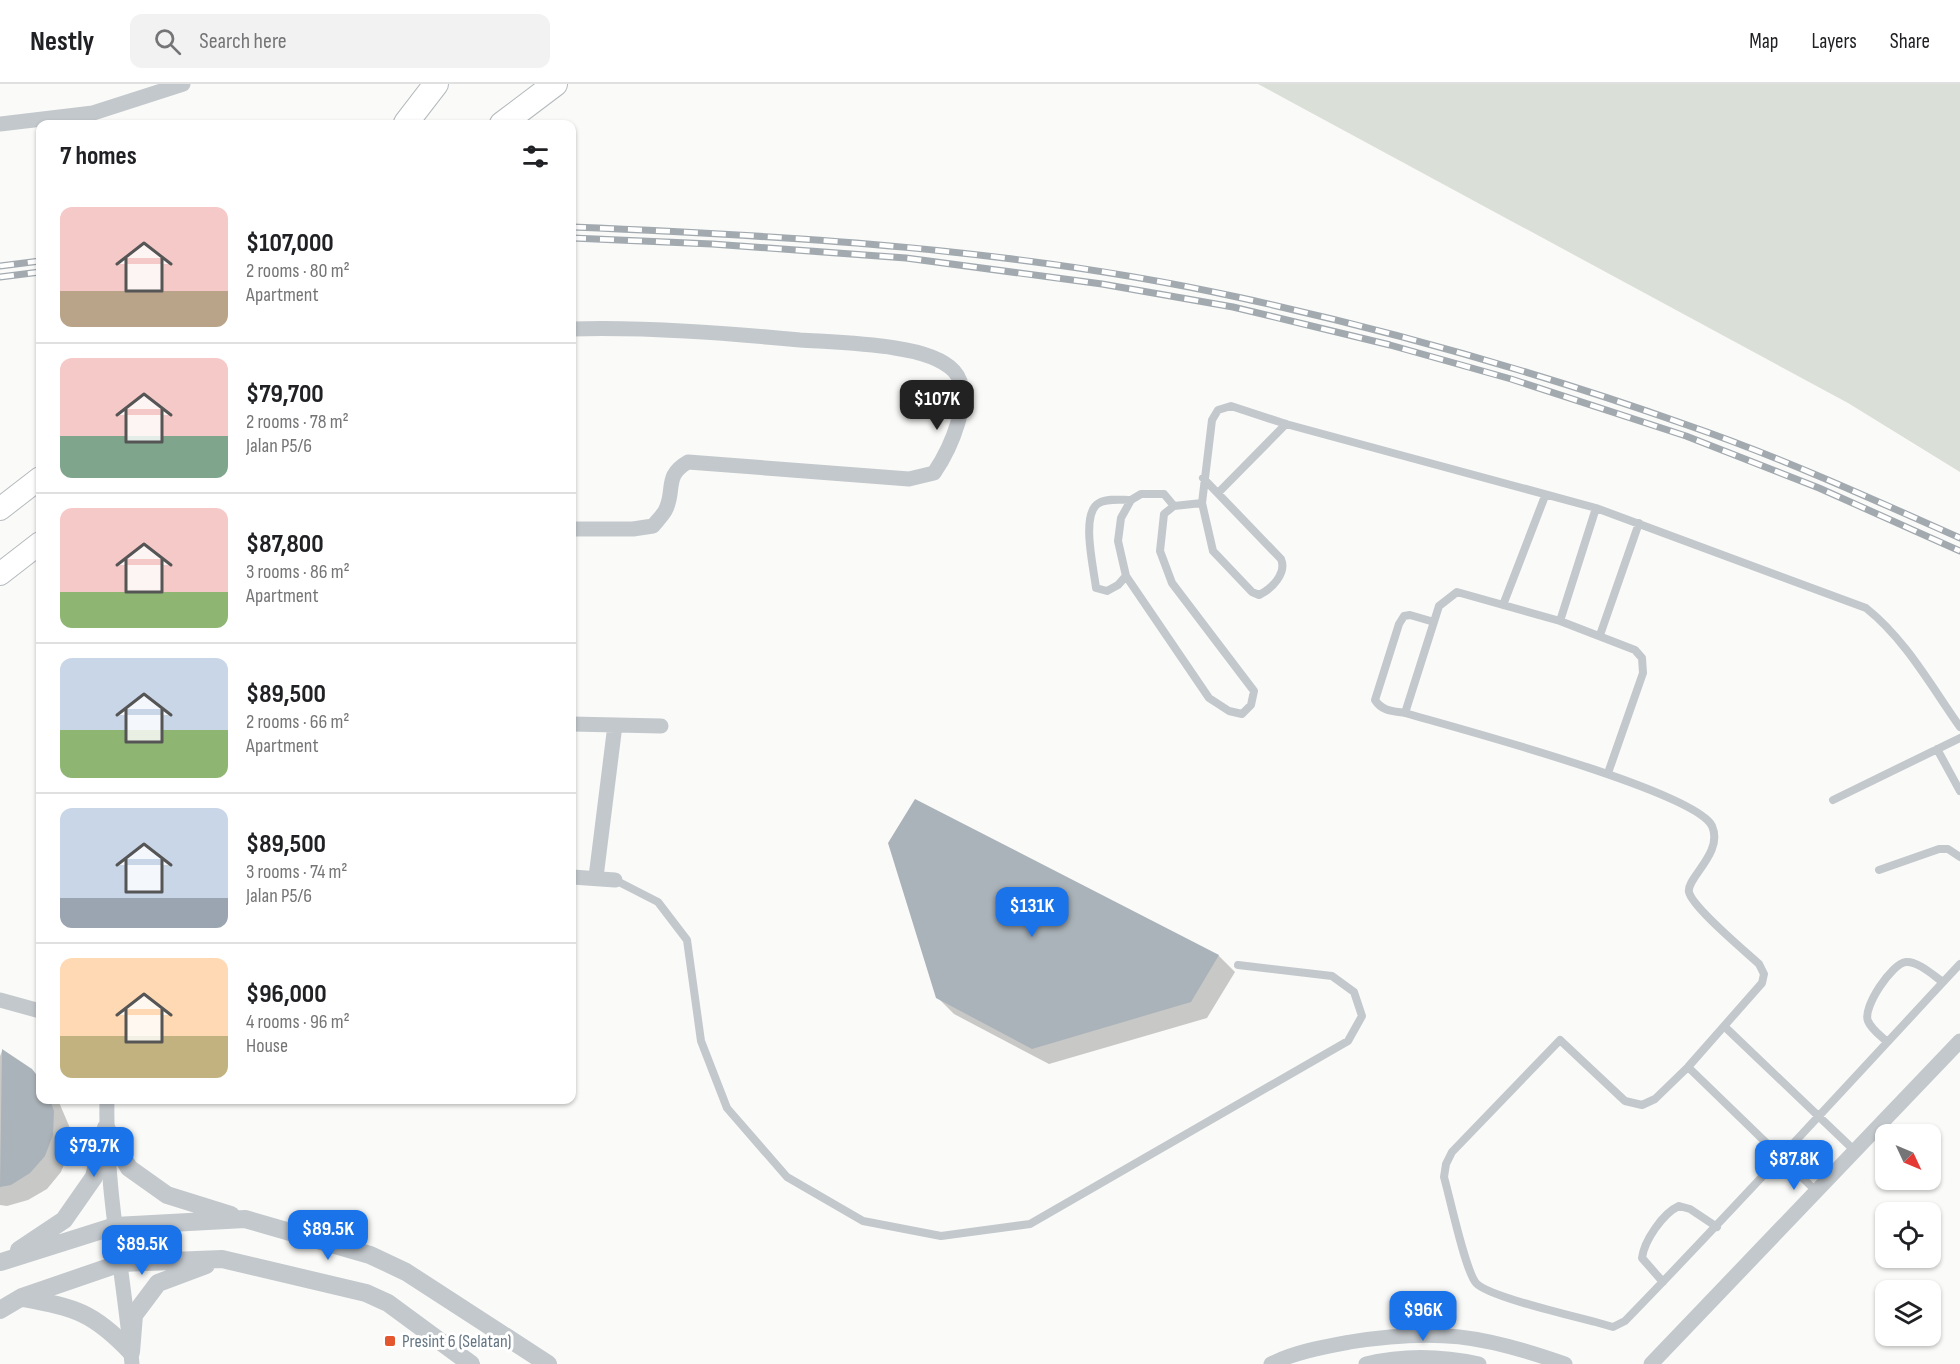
<!DOCTYPE html>
<html lang="en">
<head>
<meta charset="utf-8">
<style>
	:root { --surface:#fff; --page:#f2f2f2; --text:#202124; --muted:#757577; --line:#e0e0e0; --accent:#1a73e8 }
	body { margin:0; font-family:"Sofia Sans Condensed",sans-serif; background:var(--page); color:var(--text); height:100vh; display:flex; flex-direction:column; font-size:22px; white-space:nowrap }
	* { box-sizing:border-box; margin:0 }
	p { font-size:20px; color:var(--muted) }
	.icon { flex:none; width:33px; height:33px; fill:none; stroke:currentColor; stroke-width:2; stroke-linecap:round; stroke-linejoin:round }
	.map { position:relative; flex:1; overflow:hidden }
	.panel { position:absolute; left:36px; top:36px; width:540px; height:984px; display:flex; flex-direction:column; background:var(--surface); border-radius:12px; box-shadow:0 2px 4px #0004 }
	.panel>* { flex:none }
	.needle { width:39px; rotate:134deg }
	.fabs { position:absolute; left:1875px; top:1040px; display:grid; gap:12px }
	.fabs a { display:grid; place-items:center; width:66px; height:66px; border-radius:12px; background:var(--surface); box-shadow:0 2px 4px #0004; font-size:30px }
	.price { position:absolute; translate:-50% -51px; padding:0 14px; border-radius:12px; background:var(--accent); color:#fff; font-size:20px; line-height:39px; filter:drop-shadow(0 2px 3px #0008) }
	.price::after { content:''; position:absolute; left:50%; top:36px; width:18px; height:14px; margin-left:-9px; background:inherit; clip-path:polygon(0 0,100% 0,50% 100%) }
	.price.on { background:#222; color:#fff }
	ul { padding:0; list-style:none }
	li { display:flex; align-items:center; gap:18px; height:150px; padding:0 24px }
	li+li { border-top:2px solid var(--line) }
	li span { display:grid; place-items:center; flex:none; width:168px; height:120px; border-radius:12px; color:#555 }
	li>.icon { margin-inline-start:auto }
	span .icon { width:72px; height:72px; fill:#fffc; stroke-width:1 }
	li b { font-size:26px }
	h2 { display:flex; justify-content:space-between; align-items:center; height:72px; padding:0 24px; font-size:26px }
	header { display:flex; align-items:center; gap:36px; box-sizing:border-box; height:84px; padding:0 30px; background:var(--surface); border-bottom:2px solid var(--line) }
	header strong { font-size:28px }
	nav { display:flex; gap:33px; margin-inline-start:auto; font-size:21px }
	.search { width:420px; height:54px; background:var(--page); display:flex; align-items:center; gap:15px; box-sizing:border-box; padding:0 21px; border-radius:12px; color:var(--muted); font-size:22px }
	.map>svg:first-child { display:block }
	.green { fill:#dadfd7 }
	.shadow { fill:#0003 }
	.building { fill:#aab3b9 }
	.lines { fill:none; stroke-linecap:round; stroke-linejoin:round }
	.primary-casing { stroke:#b5babe; stroke-width:24 }
	.trunk-casing { stroke:#b4b9bd; stroke-width:26 }
	.service { stroke:#c3c8cc; stroke-width:8 }
	.minor { stroke:#c3c8cc; stroke-width:15 }
	.tertiary { stroke:#c3c8cc; stroke-width:18 }
	.primary { stroke:#fff; stroke-width:22 }
	.trunk { stroke:#fff; stroke-width:24 }
	.rail-casing { stroke:#a2aab0; stroke-width:7 }
	.rail { stroke:#fff; stroke-width:4.5; stroke-dasharray:14; stroke-linecap:butt }
	.poi-dot { fill:#e4572e; stroke:#fff; stroke-width:2 }
	.labels { text-anchor:middle; dominant-baseline:central; stroke-width:6; stroke-linejoin:round; paint-order:stroke }
	.poi-label { font-size:18px; fill:#657683; stroke:#fff; text-anchor:start }
</style>
</head>
<body>
<header>
<strong>Nestly</strong>
<div class="search"><svg class="icon" aria-label="search" viewBox="0 0 24 24"><circle cx="10" cy="10" r="6"/><path d="M15 15l6 6"/></svg>Search here</div>
<nav><a>Map</a><a>Layers</a><a>Share</a></nav>
</header>
<div class="map">
<svg width="1960" height="1280" viewBox="0 0 1960 1280">
	<rect width="100%" height="100%" fill="#fafaf8"/>
	<path class="green" d="M1258 0H1960V388L1848 319Z"/>
	<path class="shadow" d="M915 717 1219 872 1235 888 1207 934 1049 980 954 930 937 913Z
		M2 967 40 995V1016H58L70 1044 69 1068 61 1088 47 1105 28 1116 7 1122 0 1121V972Z"/>
	<path class="building" d="M915 715 1219 871 1191 918 1032 965 936 914 888 759Z
		M2 965 32 985 40 995V1016H50L54 1027 53 1051 45 1072 30 1089 11 1101 0 1103Z"/>
	<g class="lines">
		<defs>
			<path id="primary" d="M0 425 40 394
				M0 490 40 459"/>
			<path id="trunk" d="M406 39 436 0
				M502 40 555 0"/>
		</defs>
		<use href="#primary" class="primary-casing"/>
		<use href="#trunk" class="trunk-casing"/>
		<path class="service" d="M1203 394 1281 475C1287 489 1272 505 1259 511L1252 508 1213 467 1202 419 1212 336 1218 326 1231 322 1286 340 1596 424 1866 524C1906 556 1931 602 1960 643
			M1218 409 1286 340
			M1174 422 1164 410H1141L1131 416 1121 434 1118 457 1126 492 1209 614 1229 627 1242 630 1251 621 1254 607 1172 499 1160 467 1164 430 1174 422 1202 419
			M1126 492 1118 501 1107 507 1096 504C1094 485 1080 429 1099 419 1108 414 1121 416 1131 416
			M1503 521 1545 412
			M1560 537 1596 424
			M1434 538 1410 531 1404 532 1399 540 1375 616C1382 627 1392 627 1405 629 1453 643 1695 707 1712 742 1724 769 1686 794 1689 808 1692 823 1745 867 1759 880L1764 890 1762 899 1688 983 1655 1015 1642 1021 1625 1017 1560 956 1452 1068 1446 1080 1444 1093C1450 1114 1465 1186 1476 1199 1488 1213 1577 1233 1599 1239L1613 1243 1625 1237C1739 1120 1849 999 1960 880
			M1600 551 1639 439
			M1405 629 1439 522 1457 508 1560 537 1635 566 1642 574 1643 589 1608 689
			M1937 665 1960 707
			M1833 716 1960 654
			M1879 786 1939 765H1948L1960 773
			M615 796 658 818 687 856 701 957 727 1024 787 1093 863 1137 941 1152 1030 1140 1348 957 1362 932 1354 908 1332 892 1238 881
			M1724 942 1855 1067
			M1887 958C1881 952 1871 945 1868 937 1862 924 1892 879 1906 878 1918 877 1934 892 1943 898
			M1688 983 1816 1107
			M1663 1198 1642 1174C1644 1157 1663 1129 1679 1122L1690 1125 1717 1143"/>
		<path class="minor" d="M0 40 93 29 183 0
			M572 245C647 243 724 249 800 256 832 258 864 259 895 264 915 267 941 273 954 287 976 311 949 367 934 389L909 395 688 378C663 392 676 407 665 427 662 432 657 437 653 442L633 445H572
			M572 640 661 642
			M572 793 615 796
			M596 793 615 641
			M0 916 40 927
			M107 1016C105 1104 124 1192 132 1280
			M1271 1280C1295 1268 1323 1263 1350 1258 1436 1244 1483 1251 1565 1280
			M1366 1280C1403 1271 1442 1272 1479 1280
			M1651 1280 1960 957"/>
		<path class="tertiary" d="M106 1044 129 1084 167 1111 231 1131
			M19 1166 64 1136 94 1093 106 1044
			M1 1178 115 1142 245 1135 370 1171 406 1188 548 1280
			M23 1214C76 1224 93 1228 131 1268
			M0 1226 22 1213 121 1179 222 1175 366 1209 388 1219 471 1280
			M131 1268 134 1231 158 1199 206 1181"/>
		<use href="#primary" class="primary"/>
		<use href="#trunk" class="trunk"/>
		<defs>
			<path id="rail" d="M572 143C794 152 1019 165 1237 213 1389 246 1540 289 1687 341 1780 373 1870 414 1960 454
				M572 154 712 160 906 174 1102 200 1233 223 1390 261 1511 295 1686 352 1819 404 1960 467
				M0 182 40 177
				M0 193 40 188"/>
		</defs>
		<use href="#rail" class="rail-casing"/>
		<use href="#rail" class="rail"/>
	</g>
	<rect class="poi-dot" x="384" y="1251" width="12" height="12" rx="3"/>
	<g class="labels">
		<g class="poi-label">
			<text x="402" y="1257">Presint 6 (Selatan)</text>
		</g>
	</g>
</svg>
<div class="fabs">
<a><svg class="needle" viewBox="-14 -14 28 28"><path d="M0-13l5 13h-10z" fill="#e53935"/><path d="M0 13l5-13h-10z" fill="#757577"/></svg></a>
<a><svg class="icon" aria-label="locate" viewBox="0 0 24 24"><circle cx="12" cy="12" r="6"/><path d="M12 2v4M12 18v4M2 12h4M18 12h4"/></svg></a>
<a><svg class="icon" aria-label="layers" viewBox="0 0 24 24"><path d="M12 4l9 5-9 5-9-5zM3 14l9 5 9-5"/></svg></a>
</div>
<b class="price on" style="left:937px;top:347px">$107K</b>
<b class="price" style="left:1032px;top:854px">$131K</b>
<b class="price" style="left:94px;top:1094px">$79.7K</b>
<b class="price" style="left:1794px;top:1107px">$87.8K</b>
<b class="price" style="left:328px;top:1177px">$89.5K</b>
<b class="price" style="left:142px;top:1192px">$89.5K</b>
<b class="price" style="left:1423px;top:1258px">$96K</b>
<section class="panel">
<h2>7 homes<svg class="icon" aria-label="filters" viewBox="0 0 24 24"><path d="M4 7h16M4 17h16"/><circle cx="9" cy="7" r="2"/><circle cx="15" cy="17" r="2"/></svg></h2>
<ul>
<li><span style="background:linear-gradient(#f6c9c9 70%,#b9a48a 0)"><svg class="icon" aria-label="home" viewBox="0 0 24 24"><path d="M3 11l9-7 9 7M6 9v11h12V9"/></svg></span><div><b>$107,000</b><p>2 rooms · 80 m²</p><p>Apartment</p></div></li>
<li><span style="background:linear-gradient(#f6c9c9 65%,#7fa58c 0)"><svg class="icon" aria-label="home" viewBox="0 0 24 24"><path d="M3 11l9-7 9 7M6 9v11h12V9"/></svg></span><div><b>$79,700</b><p>2 rooms · 78 m²</p><p>Jalan P5/6</p></div></li>
<li><span style="background:linear-gradient(#f6c9c9 70%,#8fb573 0)"><svg class="icon" aria-label="home" viewBox="0 0 24 24"><path d="M3 11l9-7 9 7M6 9v11h12V9"/></svg></span><div><b>$87,800</b><p>3 rooms · 86 m²</p><p>Apartment</p></div></li>
<li><span style="background:linear-gradient(#c9d6e8 60%,#8fb573 0)"><svg class="icon" aria-label="home" viewBox="0 0 24 24"><path d="M3 11l9-7 9 7M6 9v11h12V9"/></svg></span><div><b>$89,500</b><p>2 rooms · 66 m²</p><p>Apartment</p></div></li>
<li><span style="background:linear-gradient(#c9d6e8 75%,#9aa5b1 0)"><svg class="icon" aria-label="home" viewBox="0 0 24 24"><path d="M3 11l9-7 9 7M6 9v11h12V9"/></svg></span><div><b>$89,500</b><p>3 rooms · 74 m²</p><p>Jalan P5/6</p></div></li>
<li><span style="background:linear-gradient(#ffd9b3 65%,#c2b280 0)"><svg class="icon" aria-label="home" viewBox="0 0 24 24"><path d="M3 11l9-7 9 7M6 9v11h12V9"/></svg></span><div><b>$96,000</b><p>4 rooms · 96 m²</p><p>House</p></div></li>
</ul>
</section>
</div>
</body>
</html>
